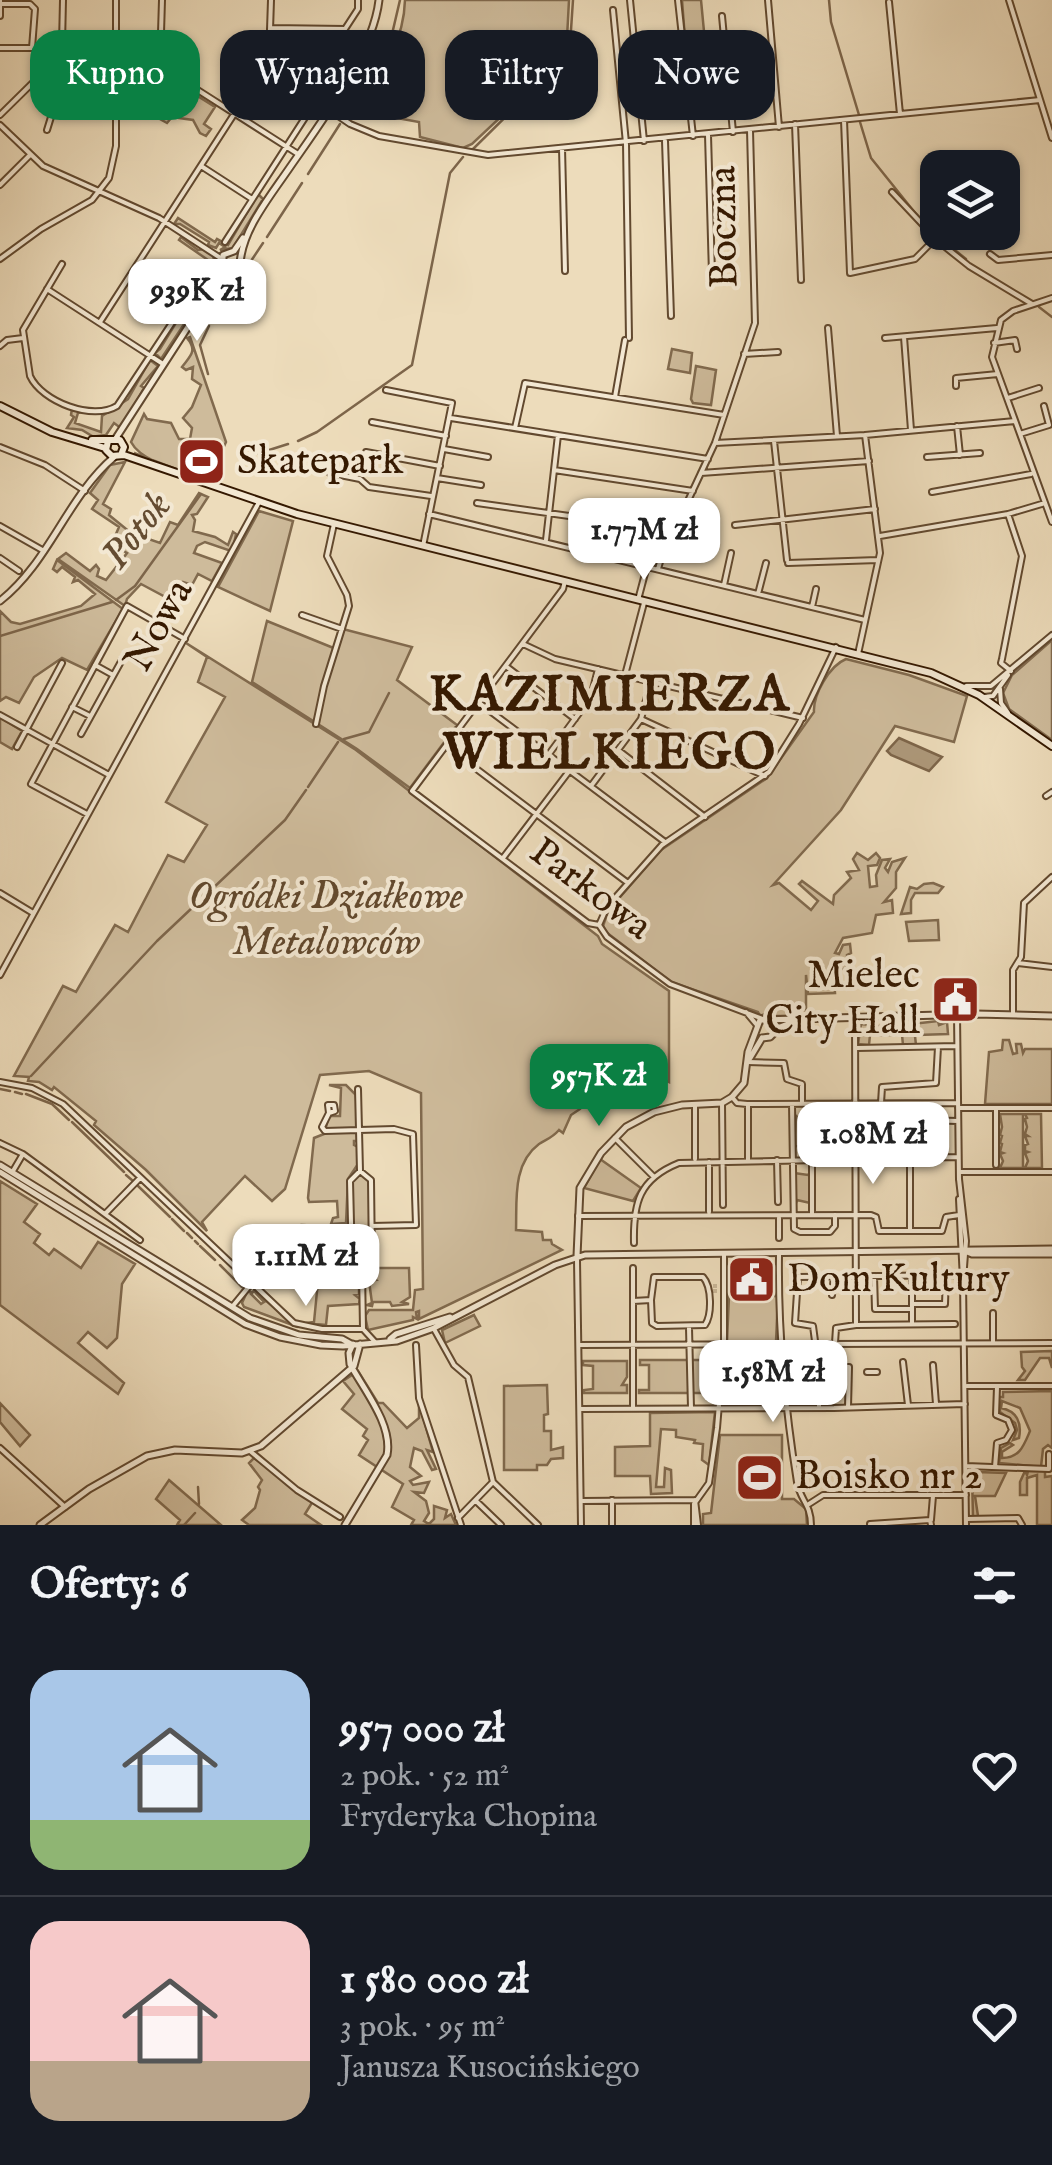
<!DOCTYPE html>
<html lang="pl">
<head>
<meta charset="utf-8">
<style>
	:root { --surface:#171b24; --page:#242831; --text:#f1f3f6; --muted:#9ea1a6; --line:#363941; --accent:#0b8043 }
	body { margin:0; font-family:"IM FELL English",serif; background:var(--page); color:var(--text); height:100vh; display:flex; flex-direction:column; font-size:38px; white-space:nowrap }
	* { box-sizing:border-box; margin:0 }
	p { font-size:32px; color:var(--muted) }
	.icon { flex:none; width:55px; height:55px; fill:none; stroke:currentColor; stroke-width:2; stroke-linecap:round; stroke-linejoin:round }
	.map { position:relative; height:1525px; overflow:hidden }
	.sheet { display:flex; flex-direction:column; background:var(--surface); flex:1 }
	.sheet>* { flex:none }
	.guide { position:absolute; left:30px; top:30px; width:992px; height:90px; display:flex; gap:20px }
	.buttons { position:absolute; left:920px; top:150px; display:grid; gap:20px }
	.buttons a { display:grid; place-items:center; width:100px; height:100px; border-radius:20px; background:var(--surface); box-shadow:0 2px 8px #0004; font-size:50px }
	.price { position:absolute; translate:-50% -85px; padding:0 22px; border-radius:20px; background:#fff; color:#222; font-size:32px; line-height:65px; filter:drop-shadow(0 2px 5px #0008) }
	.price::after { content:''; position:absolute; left:50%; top:60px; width:30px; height:22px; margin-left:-15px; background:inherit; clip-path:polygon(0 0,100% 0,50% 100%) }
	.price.active { background:var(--accent); color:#fff }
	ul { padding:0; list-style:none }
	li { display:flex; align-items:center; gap:30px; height:250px; padding:0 30px }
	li+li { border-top:2px solid var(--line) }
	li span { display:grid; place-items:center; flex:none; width:280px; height:200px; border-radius:30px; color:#555 }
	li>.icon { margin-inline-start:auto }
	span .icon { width:120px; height:120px; fill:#fffc; stroke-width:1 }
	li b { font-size:42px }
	h2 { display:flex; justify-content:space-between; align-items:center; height:120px; padding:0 30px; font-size:42px }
	.chip { padding:0 35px; border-radius:30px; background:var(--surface); box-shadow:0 2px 8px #0004; font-size:35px; line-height:90px }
	.chip.active { background:var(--accent); color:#fff }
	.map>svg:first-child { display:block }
	.green { fill:#cebb9b; stroke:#816a4e; stroke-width:2.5 }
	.water { fill:#ae997b; stroke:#7d654a; stroke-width:2.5 }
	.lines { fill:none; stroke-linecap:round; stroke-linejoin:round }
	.stream { stroke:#7d654a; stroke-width:2.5 }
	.minor-tunnel { stroke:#c8b596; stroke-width:4; stroke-dasharray:4 2; stroke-linecap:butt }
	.minor-casing { stroke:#62492f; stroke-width:8 }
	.tertiary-casing { stroke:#62492f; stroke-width:9 }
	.secondary-casing { stroke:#341800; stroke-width:10 }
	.minor { stroke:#f3e8d3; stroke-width:4 }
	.tertiary { stroke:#f3e8d3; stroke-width:5 }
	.secondary { stroke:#f3e8d3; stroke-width:6 }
	.labels { text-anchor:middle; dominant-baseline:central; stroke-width:8; stroke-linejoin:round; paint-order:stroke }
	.street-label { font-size:40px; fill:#341800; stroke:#f3e8d3 }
	.poi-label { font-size:40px; fill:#341800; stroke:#f3e8d3; text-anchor:start }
	.park-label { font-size:40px; font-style:italic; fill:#62492e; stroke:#f3e8d3 }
	.water-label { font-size:42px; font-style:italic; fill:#654c31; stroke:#f3e8d3 }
	.district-label { font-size:50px; font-weight:bold; letter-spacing:2.5px; fill:#341800; stroke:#f3e8d3 }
</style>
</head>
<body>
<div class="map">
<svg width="1052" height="1525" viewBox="0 0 1052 1525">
	<rect width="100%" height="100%" fill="#eddcbb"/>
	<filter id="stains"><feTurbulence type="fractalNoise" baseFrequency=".002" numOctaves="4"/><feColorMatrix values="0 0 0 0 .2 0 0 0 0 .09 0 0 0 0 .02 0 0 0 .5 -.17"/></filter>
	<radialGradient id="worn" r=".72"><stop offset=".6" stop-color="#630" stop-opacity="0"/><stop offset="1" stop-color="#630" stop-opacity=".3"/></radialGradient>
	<path class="green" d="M405 0H569L567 38 556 65 472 144 463 148 420 137 419 122 370 113 359 107C382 73 404 42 405 0Z
		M682 0H701L707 63 687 65Z
		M172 80 215 107 204 124 211 129 206 136 200 133 193 120 172 117 167 123 160 119 161 97Z
		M258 194 263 199 233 248 220 250 225 247 219 243 216 248 208 245 209 242 180 224H174L178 218 215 242 217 239 228 245Z
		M181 237 198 250 205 249 213 255 214 260 218 257 219 271 215 269 218 273 161 359 155 353 160 349 195 292 188 290 208 260 179 240Z
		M190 337 226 442 216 464 222 466 211 482H205L134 453 207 481 215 466H212L205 479C183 471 142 463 131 442L144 414 147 419 171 423 179 439H190L192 428 183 418 192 407 201 385 192 379 193 367 186 370 182 367C190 356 198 351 187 338Z
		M672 349 692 353 690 373 668 369Z
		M150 360 158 366 141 386 144 388 122 429 114 423 106 435 97 436V439L82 430 67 428 74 417 71 415 72 409 81 412 78 413 75 423 101 432 102 416 128 399Z
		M696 366 716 370 711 405 693 403 691 399Z
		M125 462 103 504 111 509 109 515 131 533 160 543 170 522 178 525 199 493 208 497 197 514 192 515 195 520 193 531 215 537 228 545 233 532 236 534 235 539 239 536 231 551 205 542 197 546 194 553 222 563 212 581 198 574 192 585 183 582 173 601 141 584 127 599 125 606 58 559 66 553 90 571 96 565 99 569 97 576 106 580 127 553 120 549 117 553 112 550 120 538 116 534 119 527 92 509 98 500 90 493 110 465Z
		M259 511 293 521 270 611 218 587Z
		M57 560 123 609 87 670 62 658 34 677 19 703 6 697 0 701V611L11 622 20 624 81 606 95 594 78 580 73 582 75 577 62 567 57 572 53 569Z
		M267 621 336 649 343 629 412 647 397 680 457 725 410 788 357 749 252 682Z
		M1052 640V740L1009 709 1003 693 1012 675Z
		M186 643 356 750 598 936 602 944 669 991V1082L662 1079V1074L617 1083 603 1069 588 1080 577 1094 580 1109 571 1115 563 1133 559 1130C552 1138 547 1139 539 1144 512 1164 517 1201 516 1230L542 1232 543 1240H551L552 1244 562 1250 419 1319V1311L416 1312 417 1319 413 1317V1320L368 1330 365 1316 369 1310H413L415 1290 423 1289 421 1093 369 1071 320 1075 285 1189 272 1201 245 1176 202 1222 207 1231 146 1170 94 1125 96 1121 54 1087 52 1090 39 1082 28 1081 29 1077 14 1076 63 986 76 992 115 925 128 932 168 855 184 862 207 825 166 802 225 697 198 682 207 657Z
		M846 659 909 675 967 696 954 742 895 726 841 810 773 885 779 883 811 910 818 901 799 884 802 881 833 904 834 895 851 878 847 872 859 870 853 859 857 853 868 860 876 853 880 858 877 865 868 866 870 887 877 886 876 875 882 860 890 859 885 868 888 872 892 862 905 858 896 872V888L884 902 892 900 893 913 876 915 872 933 843 938 835 953 839 954 843 945 850 944 851 953 847 955V969H839V979L834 980 835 993 808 994 806 975V1016H774L775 1019 765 1014 760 1016 758 1012 671 982 606 932 603 926 608 911 661 850 767 778 814 712C813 695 829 666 846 659Z
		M0 717 22 731 12 749 0 742Z
		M933 883 943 887 938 893H915L911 900V913L901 914 910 887 917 889 924 884Z
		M938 920 939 940 909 941 906 922Z
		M938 1021 939 1025 947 1022 948 1034 917 1035 911 1029 912 1024Z
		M901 1023 902 1031H911L915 1036 916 1045H903L902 1035H870L869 1045 858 1044 861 1024 888 1027 889 1024Z
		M1003 1040H1009L1013 1054 1017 1053 1016 1044H1021L1023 1053 1025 1049H1052V1104H985L989 1052 1002 1050Z
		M329 1085H346L356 1095 358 1141H354V1145L358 1147V1164L348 1179 346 1223 331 1224 333 1218 338 1217 337 1201 309 1202 308 1198 314 1138 324 1134 329 1116H340L341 1088Z
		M1000 1114H1023V1168H1000L1003 1161 1000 1154 1003 1153 1000 1152 1002 1144 1000 1143 1002 1136 1000 1135 1002 1127Z
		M1025 1114H1041L1042 1168H1025L1028 1161 1025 1153 1028 1152 1025 1151V1145L1028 1144 1025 1136H1028L1025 1134 1027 1127 1025 1119 1027 1118Z
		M796 1115 797 1118 811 1117V1147L794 1146Z
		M600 1159 641 1188 633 1201 584 1188Z
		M811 1172 810 1203 797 1200 796 1203 794 1173 808 1175Z
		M361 1173 369 1179 371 1262 362 1270 353 1264 351 1181Z
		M0 1181 37 1204 24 1222 40 1234 34 1243 49 1255 54 1249 81 1268 98 1242 135 1264 122 1284 117 1338 107 1348 88 1332 78 1343 124 1383 118 1394 0 1305Z
		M301 1225 348 1227 349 1262 359 1275V1294L355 1295 360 1299 359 1304 328 1306 326 1325 306 1323 314 1322 318 1281 295 1239 296 1228Z
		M372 1268H409L410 1297 402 1302 409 1304 392 1306 390 1302H373L372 1306 367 1305 372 1303 369 1281 376 1280 369 1274Z
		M253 1290 298 1327 244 1307 242 1303 247 1292H253L251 1294 261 1304 264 1302Z
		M729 1296H778L776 1342 727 1341Z
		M474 1315 480 1326 445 1343 442 1330Z
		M728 1348H752V1402H723Z
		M1052 1351V1368L1049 1358H1040L1025 1380H1018L1025 1371 1022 1367 1021 1352Z
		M640 1360H702L703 1393H639V1390H649V1365H640Z
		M583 1361H627V1377L622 1385H627V1393H584V1390L593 1389V1366L583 1365Z
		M358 1371 378 1403H383L407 1428 419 1418V1403L433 1452 427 1450 436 1469 432 1470 422 1451 414 1448 410 1467 421 1476 410 1481 413 1485 429 1482 424 1493 414 1492 426 1501 429 1513 424 1521 429 1524 434 1519V1506L447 1510 445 1518 451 1514 456 1525H411L414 1520 392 1507 403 1484 359 1455 368 1440 363 1436 367 1429 342 1409 354 1394 343 1381Z
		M547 1385 548 1414 544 1415V1431H551V1450L563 1447V1458L551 1459 547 1465H537V1470H504V1386Z
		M1052 1391V1448L1048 1445 1043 1449 1041 1467 999 1463 1001 1448 1010 1443 1013 1445 1002 1452V1458C1020 1458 1024 1445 1030 1431L1020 1408 1002 1401 1001 1408C1017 1411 1022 1423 1019 1438L1013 1440 1017 1430 1015 1423 1000 1412 999 1397H1003V1392Z
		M0 1403 30 1435 20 1446 0 1422Z
		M715 1412 709 1465 702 1460 703 1444 694 1443 695 1440 676 1437V1430L661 1429 656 1487H664L665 1468 671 1470 672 1493 651 1494 650 1476H615V1447L650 1446V1413Z
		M720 1435H782V1499H794L806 1509 807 1525H703V1514L711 1513Z
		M254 1458 313 1501 305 1514 321 1525H249L242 1520 255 1508 260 1490 258 1487 262 1480 249 1463Z
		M1025 1471 1027 1475 1028 1471H1045V1477L1052 1476V1525H1037V1475L1027 1478V1495H1020V1482Z
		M977 1472 1006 1473 995 1496H975L978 1516 973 1517 972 1476Z
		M169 1480 221 1525H177L180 1520 156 1499Z"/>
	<path class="water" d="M899 738 942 757 929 771 891 755 887 751Z"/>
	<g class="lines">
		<path class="stream" d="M829 0 831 22 859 115
			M346 115 389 47 400 0
			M860 122 871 158 920 219
			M471 151 564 59 571 30 573 0
			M308 174 340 124
			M929 229 966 259
			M267 237 302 183
			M251 261 263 243
			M1039 307 1052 317
			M212 320 242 275
			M208 374 200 345 209 326
			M298 441 317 432 412 365 450 173 463 157
			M266 451 288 444
			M245 456 262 452
			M116 600 135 586 201 494
			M0 636 112 602
			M344 739 369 732 389 693
			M308 787 338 742
			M31 1076 157 941 285 820 306 790
			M0 1089 10 1091
			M15 1092 22 1094
			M26 1094 52 1104 69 1120
			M72 1122 124 1172
			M126 1175 133 1181
			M137 1185 170 1217
			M172 1219 184 1231
			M187 1233 192 1238
			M195 1241 198 1244
			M200 1246 215 1260
			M220 1265 242 1287
			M198 1487 199 1504
			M184 1525 195 1513"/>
		<path class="minor-tunnel" d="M713 1286H718
			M713 1291H718"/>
		<defs>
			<path id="minor" d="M63 0 62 44 67 49
				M630 0 644 141
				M678 0 693 136
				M768 0 779 127
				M1009 0 1052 138
				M889 2 900 114
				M0 4H30L35 9 32 48H0
				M613 10 626 143 629 338
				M0 16V0
				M722 16 733 132
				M270 28 345 29 358 9V0
				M67 49 160 66 298 154
				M160 66 162 0
				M35 82 55 104 47 130
				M328 109 350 124 379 136 488 155 1040 100
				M0 115 67 49
				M844 120 850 273 915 259 935 239
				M795 124 801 280
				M0 125 43 166 159 218 222 259
				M708 135 712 274
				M665 141 671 316
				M562 148 565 271
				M201 166 252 199
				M0 185 29 156
				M892 192 939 242 969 266 1032 304
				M225 242 317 99 314 89 269 60
				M990 254 998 260 1052 255
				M0 259 41 229 92 200 109 178 116 146V0
				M62 264 23 330 30 376C42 402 93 421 117 406L193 291
				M135 270 186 302
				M47 289 163 364
				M1052 298 1013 311 1001 320 992 357 1052 522
				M100 322 269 60 271 0
				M828 328 837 436
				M904 337 911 430
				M885 338 997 328
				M994 343 1015 340 1017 349
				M0 346 7 340 23 338
				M744 354 778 352
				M956 386V378L998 374
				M386 390 452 403 423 546
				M615 397 625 340
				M1008 398 1039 388
				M451 418 708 459
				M372 422 446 436
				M957 426 960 455
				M515 428 525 383 724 415
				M1020 434 1049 425 1044 406
				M774 441 787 560
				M715 443 865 435 1015 421
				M0 447 45 465 85 491
				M444 449 488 457
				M366 452 440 466
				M927 457 980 453
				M554 470 693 491
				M330 473 360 479 369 487 431 496
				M701 473 869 461
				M437 478 481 485
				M932 492 1031 474
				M477 503 669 530
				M429 514 865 620
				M1008 514 1022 556 1002 659 1001 663 1011 671
				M735 525 875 509
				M0 526 44 551
				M880 536 1008 514 1045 503
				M546 540 558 435
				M0 558 19 571
				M788 563 878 560
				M658 569 669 530 686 505 715 443 755 323 750 130
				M565 581 563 589 412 791 588 923 599 925 607 937 670 984 763 1019
				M724 585 731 553
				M758 594 766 563
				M638 600 647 566
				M812 607 816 589
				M302 615 342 629
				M523 644 555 659 803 718
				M858 654 880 553 865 435
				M95 665 113 675
				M507 667 575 719
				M625 675 644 603
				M966 686H991L1052 635
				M1000 689 1001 703 1008 713
				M984 697 993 696 1008 675
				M478 702 665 842
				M72 707 90 716
				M0 715 109 775
				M641 719 765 776
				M316 724 324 686 349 606 347 595 327 556 334 524
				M81 734 123 658
				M446 746 628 883
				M17 747 62 663
				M618 750 705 817
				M549 754 591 697 598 669
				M591 786 641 719 651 681
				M1046 796 1052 792
				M87 814 31 784 127 606 185 639
				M503 858 570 770
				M0 893 33 913
				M599 925 607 907 662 845 769 772 799 724 836 647
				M1018 963 1052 967
				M0 975 258 504
				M746 1012 756 1024
				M957 1015 959 1180
				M1013 1015V970L1021 957 1024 903 1052 877
				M938 1047 936 1083 882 1087 880 1119 958 1121
				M857 1048 957 1046
				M748 1062 784 1063 787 1079 802 1084V1103
				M0 1082 32 1088 63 1104 294 1323 322 1329H363L375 1342
				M358 1089 360 1171
				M732 1097 737 1103 747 1104 957 1103
				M722 1103 723 1205
				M748 1104V1159
				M792 1104 794 1229 800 1232H830L835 1226V1215
				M812 1105V1215
				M958 1108H1052
				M996 1108V1165
				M329 1113 328 1105H334L335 1111 329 1113 322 1127 325 1131 394 1129 413 1134 416 1225 372 1226
				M615 1138 654 1177
				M0 1143 23 1154
				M910 1158V1231
				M695 1159V1104
				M777 1160 778 1202
				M709 1162V1212
				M13 1171 23 1154 140 1240
				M959 1172H1052
				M959 1179 966 1241 963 1280 966 1525
				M959 1199 963 1280
				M105 1214 140 1178
				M578 1216 871 1215 876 1217 879 1231H942L946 1217 959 1215
				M779 1218V1238
				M634 1243C633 1203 639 1179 679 1163L958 1157
				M779 1255C778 1331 785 1407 797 1482 800 1500 811 1504 811 1525
				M577 1260 581 1525
				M633 1268V1408
				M362 1271 352 1264 350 1181 360 1171 371 1180 372 1263 362 1271 363 1329
				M874 1276 875 1309H912
				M832 1295 834 1276
				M633 1301 651 1300 652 1323 657 1326 705 1325C712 1315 712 1287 703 1277H654L651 1300
				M912 1304H945L946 1275
				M232 1307 251 1284
				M993 1313V1343
				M912 1324V1274
				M856 1325 955 1324
				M689 1328 691 1408
				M434 1329 454 1365 468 1377 493 1482 538 1525
				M815 1341 813 1326 795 1323 798 1277 961 1275
				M835 1343 836 1328 856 1325 855 1019
				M416 1345 419 1398 461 1525
				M579 1345 1052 1343
				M903 1362 908 1405
				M933 1365 936 1404
				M845 1367H849L848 1407
				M867 1372H877
				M819 1373V1408
				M967 1386H1052
				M580 1409 834 1408 965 1404
				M0 1448 65 1507
				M250 1451 297 1490 340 1517
				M966 1466 1049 1469V1454
				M995 1467 997 1443 1006 1440 1012 1430 1008 1420 996 1415 997 1387
				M612 1500V1525
				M695 1500 698 1525
				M476 1501 501 1525
				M581 1501 695 1500
				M809 1504 823 1495H966
				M458 1518 493 1482
				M967 1519 1018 1518 1022 1525
				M931 1520 933 1496
				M870 1524 930 1520 931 1525
				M694 1525V1504L709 1483 717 1428 724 1344V1254"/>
			<path id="tertiary" d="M217 279 223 265V255L234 251 243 238
				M116 438 217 282 228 269 240 264C242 231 268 199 288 170 319 125 373 54 379 0
				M0 601C49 563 67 497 114 457
				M762 1038 770 1037 780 1027 793 1022
				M750 1058 762 1038
				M0 1165 250 1318 299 1335 342 1339 351 1344
				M0 1172 245 1324 280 1337 321 1345 343 1346 397 1341 434 1328 555 1265 585 1255 1052 1249
				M967 1252 972 1254H1052
				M577 1256 580 1188 601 1153 626 1127 654 1112 682 1105 722 1103 732 1097 744 1083 748 1052 760 1020 976 1014 1052 1016
				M390 1339 396 1334 450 1317
				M40 1525 89 1489 147 1456 175 1450 242 1453 261 1446 354 1366 360 1344
				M345 1525 387 1455C393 1425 364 1390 350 1364L349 1353 353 1344"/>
			<path id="secondary" d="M0 406 52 432 105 448
				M92 440H120L124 447 121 455
				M108 441 106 450 112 456 124 455 297 514 931 673 979 695 1052 746"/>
		</defs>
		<use href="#minor" class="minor-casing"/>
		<use href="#tertiary" class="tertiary-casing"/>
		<use href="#secondary" class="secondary-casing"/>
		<use href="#minor" class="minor"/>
		<use href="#tertiary" class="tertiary"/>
		<use href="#secondary" class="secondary"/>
	</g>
	<defs>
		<symbol id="stadium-square" viewBox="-11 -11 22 22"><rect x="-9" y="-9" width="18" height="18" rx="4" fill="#8f2418" stroke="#f3e8d3"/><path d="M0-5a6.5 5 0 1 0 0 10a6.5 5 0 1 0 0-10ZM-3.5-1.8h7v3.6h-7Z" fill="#fff"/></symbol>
		<symbol id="civic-square" viewBox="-11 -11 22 22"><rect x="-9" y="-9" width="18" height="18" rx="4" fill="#8f2418" stroke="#f3e8d3"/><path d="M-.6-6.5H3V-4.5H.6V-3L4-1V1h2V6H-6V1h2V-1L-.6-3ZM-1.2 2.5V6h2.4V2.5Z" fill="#fff"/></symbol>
	</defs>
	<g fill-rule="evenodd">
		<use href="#stadium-square" x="174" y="434" width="55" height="55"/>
		<use href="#civic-square" x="928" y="972" width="55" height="55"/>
		<use href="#civic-square" x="724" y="1252" width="55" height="55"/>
		<use href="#stadium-square" x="732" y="1450" width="55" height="55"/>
	</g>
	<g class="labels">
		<g class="street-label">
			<text transform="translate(725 227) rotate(-91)">Boczna</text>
			<text transform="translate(160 626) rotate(-61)">Nowa</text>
			<text transform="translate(590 890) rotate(37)">Parkowa</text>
		</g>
		<g class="poi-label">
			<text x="237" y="462">Skatepark</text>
			<text x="920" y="976" text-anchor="end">Mielec<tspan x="920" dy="46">City Hall</tspan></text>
			<text x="787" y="1280">Dom Kultury</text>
			<text x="795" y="1477">Boisko nr 2</text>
		</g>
		<g class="park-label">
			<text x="326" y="897">Ogródki Działkowe<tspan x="326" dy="46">Metalowców</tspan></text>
		</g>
		<g class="water-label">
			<text transform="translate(137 531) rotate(-52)">Potok</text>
		</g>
		<g class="district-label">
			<text x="610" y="696">KAZIMIERZA<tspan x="610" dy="58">WIELKIEGO</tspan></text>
		</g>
	</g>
	<rect width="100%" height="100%" filter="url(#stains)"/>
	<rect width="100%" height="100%" fill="url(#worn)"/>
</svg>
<div class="buttons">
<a><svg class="icon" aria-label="layers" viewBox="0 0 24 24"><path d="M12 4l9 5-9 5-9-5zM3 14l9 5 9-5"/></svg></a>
</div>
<b class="price" style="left:197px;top:344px">939K zł</b>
<b class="price" style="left:644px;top:583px">1.77M zł</b>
<b class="price active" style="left:599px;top:1129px">957K zł</b>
<b class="price" style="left:873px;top:1187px">1.08M zł</b>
<b class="price" style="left:306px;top:1309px">1.11M zł</b>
<b class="price" style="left:773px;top:1425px">1.58M zł</b>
<div class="guide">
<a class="chip active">Kupno</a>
<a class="chip">Wynajem</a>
<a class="chip">Filtry</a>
<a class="chip">Nowe</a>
</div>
</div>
<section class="sheet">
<h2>Oferty: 6<svg class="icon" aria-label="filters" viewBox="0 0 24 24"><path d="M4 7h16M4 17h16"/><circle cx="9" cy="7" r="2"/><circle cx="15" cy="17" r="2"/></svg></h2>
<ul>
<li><span style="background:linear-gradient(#a9c7e8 75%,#8fb573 0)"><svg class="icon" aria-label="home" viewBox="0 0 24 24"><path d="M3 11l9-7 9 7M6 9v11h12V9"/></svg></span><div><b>957 000 zł</b><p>2 pok. · 52 m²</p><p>Fryderyka Chopina</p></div><svg class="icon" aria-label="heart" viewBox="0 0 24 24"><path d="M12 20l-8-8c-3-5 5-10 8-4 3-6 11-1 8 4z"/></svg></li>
<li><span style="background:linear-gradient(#f6c9c9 70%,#b9a48a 0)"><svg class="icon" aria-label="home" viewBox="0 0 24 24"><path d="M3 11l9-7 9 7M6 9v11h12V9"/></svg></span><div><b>1 580 000 zł</b><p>3 pok. · 95 m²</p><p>Janusza Kusocińskiego</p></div><svg class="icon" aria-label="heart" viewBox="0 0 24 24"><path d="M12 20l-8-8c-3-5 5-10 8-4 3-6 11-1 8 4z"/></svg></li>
</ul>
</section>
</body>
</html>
